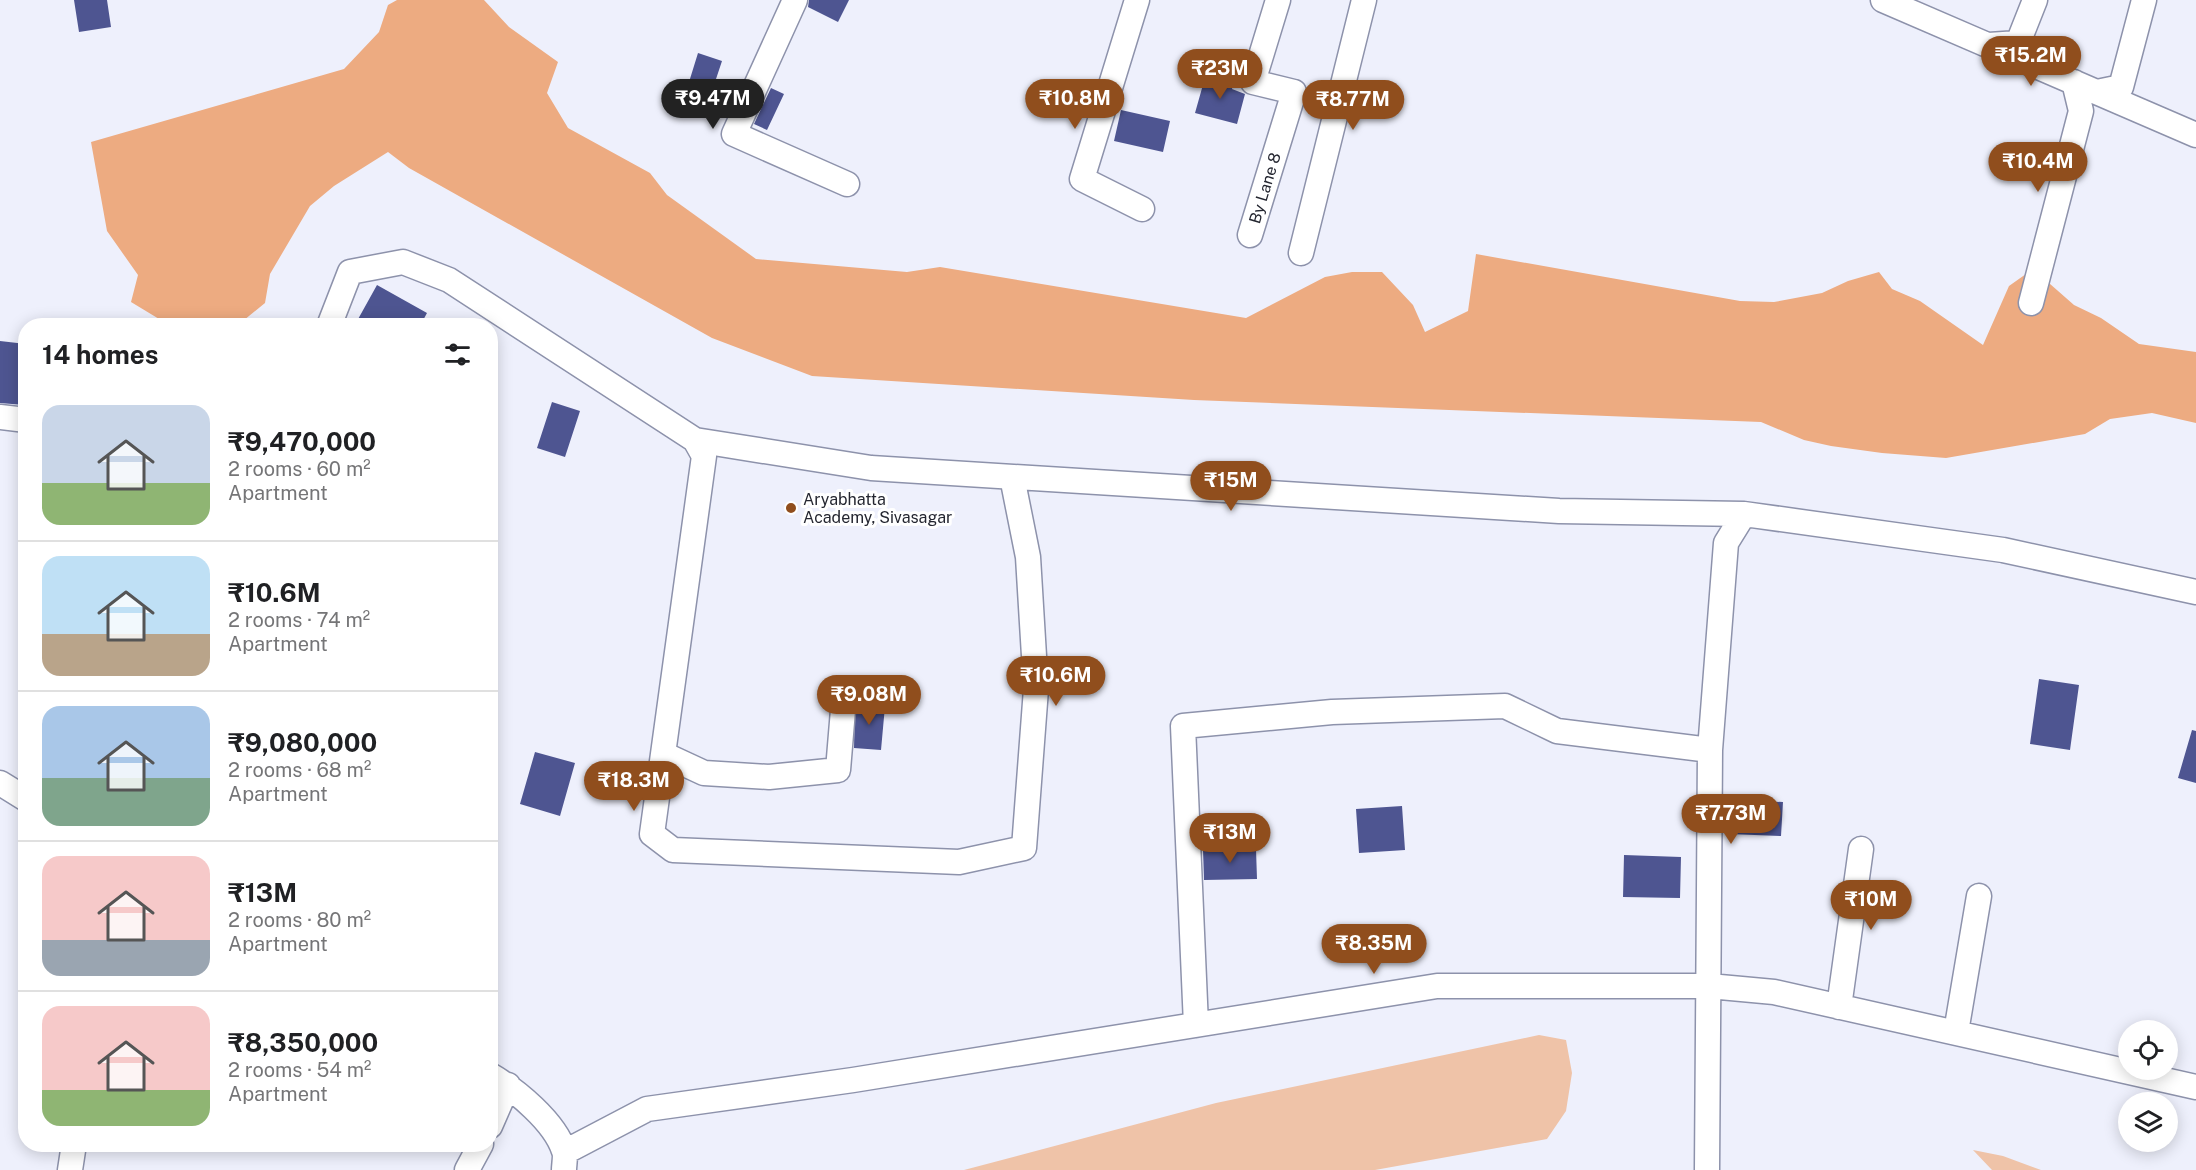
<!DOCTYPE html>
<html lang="en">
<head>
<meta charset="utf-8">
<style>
	:root { --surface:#fff; --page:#f6f6f6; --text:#202124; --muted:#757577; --line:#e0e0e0; --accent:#904e1d }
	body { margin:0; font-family:"Public Sans",sans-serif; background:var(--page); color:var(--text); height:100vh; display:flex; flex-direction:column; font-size:22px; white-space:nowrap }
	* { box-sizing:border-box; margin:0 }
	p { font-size:20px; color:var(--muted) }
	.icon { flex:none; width:33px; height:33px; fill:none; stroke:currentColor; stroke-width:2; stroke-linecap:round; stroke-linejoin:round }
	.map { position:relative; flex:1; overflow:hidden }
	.details { position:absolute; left:18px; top:318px; width:480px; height:834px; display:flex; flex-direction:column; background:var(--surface); border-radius:24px; box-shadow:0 3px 15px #0003 }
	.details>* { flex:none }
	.fabs { position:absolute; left:2118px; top:1020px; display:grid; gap:12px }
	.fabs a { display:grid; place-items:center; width:60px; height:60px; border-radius:50%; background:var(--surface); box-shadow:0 3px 15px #0003; font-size:30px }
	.price { position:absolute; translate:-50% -51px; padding:0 14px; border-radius:21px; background:var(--accent); color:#fff; font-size:20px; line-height:39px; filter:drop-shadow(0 2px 3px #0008) }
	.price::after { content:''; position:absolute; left:50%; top:36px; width:18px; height:14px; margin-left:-9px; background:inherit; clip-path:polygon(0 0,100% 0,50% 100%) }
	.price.current { background:#222; color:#fff }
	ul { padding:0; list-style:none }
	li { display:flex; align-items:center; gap:18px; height:150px; padding:0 24px }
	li+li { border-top:2px solid var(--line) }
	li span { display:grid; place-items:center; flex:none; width:168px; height:120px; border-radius:18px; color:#555 }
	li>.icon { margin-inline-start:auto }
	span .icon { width:72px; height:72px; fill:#fffc; stroke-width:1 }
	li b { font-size:26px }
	h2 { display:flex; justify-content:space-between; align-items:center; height:72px; padding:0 24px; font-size:26px }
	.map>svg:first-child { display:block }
	.green { fill:#efc3a8 }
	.forest { fill:#edab81 }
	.building { fill:#4e5591 }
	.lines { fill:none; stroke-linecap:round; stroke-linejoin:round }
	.minor-casing { stroke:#8d92ab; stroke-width:27 }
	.minor { stroke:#fff; stroke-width:24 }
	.poi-dot { fill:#904e1d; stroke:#fff; stroke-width:2 }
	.labels { text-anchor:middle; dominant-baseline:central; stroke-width:6; stroke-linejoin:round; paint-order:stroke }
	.street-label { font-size:16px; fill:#242630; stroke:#fff }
	.poi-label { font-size:16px; fill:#242630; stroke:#fff; text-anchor:start }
</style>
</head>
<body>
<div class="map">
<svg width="2196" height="1170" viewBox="0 0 2196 1170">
	<rect width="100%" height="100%" fill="#eef0fc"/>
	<path class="green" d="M1539 1035 1566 1040 1572 1073 1566 1111 1547 1139 1375 1170H964L1216 1103Z
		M1973 1150 2003 1156 2041 1170H1992Z"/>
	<path class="forest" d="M397 0H484L509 27 558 62 547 93 568 128 650 173 667 195 756 259 907 272 940 267 1246 318 1325 277 1352 272H1382L1413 305 1425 332 1468 311 1476 254 1740 301 1774 302 1822 293 1848 281 1879 272 1892 289 1920 301 1983 345 2009 286 2033 269 2074 305 2101 318 2139 344 2196 352V423L2152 413 2110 419 2085 434 1946 458 1882 453 1831 446 1804 440 1761 422 1194 400 812 376 712 338 409 168 388 152 334 186 310 206 270 274 265 303 238 325H169L131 302 138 275 107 231 91 142 344 69 379 32 388 5Z"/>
	<path class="building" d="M74 0H107L111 27 79 32Z
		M809 0H849L838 22 808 7Z
		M698 53 722 61 708 103 685 95Z
		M1206 74 1234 81 1232 89 1245 94 1237 124 1195 113Z
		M771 88 784 94 767 130 754 124Z
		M1121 110 1170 121 1163 152 1114 141Z
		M377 285 427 313 420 326H364L357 321Z
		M0 341 26 344 24 405 0 403Z
		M552 402 580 411 565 457 537 448Z
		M2039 679 2079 685 2070 750 2030 744Z
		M855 703 885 706 881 750 854 748Z
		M2192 730 2196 731V783L2178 778Z
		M535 752 575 763 560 816 520 804Z
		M1730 800 1783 802 1781 836 1729 834Z
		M1402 806 1405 850 1359 853 1356 809Z
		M1256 849 1257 879 1204 880 1203 850Z
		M1624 855 1681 857 1680 898 1623 897Z"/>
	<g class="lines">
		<defs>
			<path id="minor" d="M795 0 734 134 847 184
				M1137 0 1082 179 1142 209
				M1883 0 2196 135
				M1989 45 2018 43 2035 0
				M2097 92 2121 87 2144 0
				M1250 235 1294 92 1253 82 1278 0
				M1301 253 1364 0
				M2031 303 2081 111 2074 82
				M329 326 350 272 403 262 449 280 695 440 871 468 1559 511 1744 514 2003 550 2196 592
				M0 417 26 420
				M695 440 704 456 652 834 673 850 959 862 1024 848 1036 689 1028 557 1012 477
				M663 754 704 773 769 777 838 770 843 710
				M0 783 26 799
				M1839 1007 1861 849
				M1196 1025 1183 726 1332 712 1505 706 1557 731 1710 750
				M1956 1032 1979 896
				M490 1075C516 1090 555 1122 564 1151 566 1156 564 1164 564 1170
				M490 1126 508 1085
				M565 1152 647 1109 853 1080 1437 986H1709L1774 992 2196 1087
				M70 1170 74 1144
				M467 1170 481 1144
				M1707 1170 1710 750 1726 543 1744 514"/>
		</defs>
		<use href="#minor" class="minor-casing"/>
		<use href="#minor" class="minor"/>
	</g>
	<circle class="poi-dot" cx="791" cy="508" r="6"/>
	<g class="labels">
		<g class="street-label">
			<text transform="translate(1265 188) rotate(-73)">By Lane 8</text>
		</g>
		<g class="poi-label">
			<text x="803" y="499">Aryabhatta<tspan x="803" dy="18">Academy, Sivasagar</tspan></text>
		</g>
	</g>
</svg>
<div class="fabs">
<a><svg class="icon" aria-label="locate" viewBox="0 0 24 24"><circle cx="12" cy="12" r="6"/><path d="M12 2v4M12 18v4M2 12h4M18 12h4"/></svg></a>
<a><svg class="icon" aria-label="layers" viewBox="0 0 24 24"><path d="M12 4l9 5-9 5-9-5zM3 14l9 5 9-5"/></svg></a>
</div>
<b class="price" style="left:2031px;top:87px">₹15.2M</b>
<b class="price" style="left:1220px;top:100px">₹23M</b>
<b class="price current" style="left:713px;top:130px">₹9.47M</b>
<b class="price" style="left:1075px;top:130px">₹10.8M</b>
<b class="price" style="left:1353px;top:131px">₹8.77M</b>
<b class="price" style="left:2038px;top:193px">₹10.4M</b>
<b class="price" style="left:1231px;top:512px">₹15M</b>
<b class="price" style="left:1056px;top:707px">₹10.6M</b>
<b class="price" style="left:869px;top:726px">₹9.08M</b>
<b class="price" style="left:634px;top:812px">₹18.3M</b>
<b class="price" style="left:1731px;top:845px">₹7.73M</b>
<b class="price" style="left:1230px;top:864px">₹13M</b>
<b class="price" style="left:1871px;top:931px">₹10M</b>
<b class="price" style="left:1374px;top:975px">₹8.35M</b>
<section class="details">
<h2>14 homes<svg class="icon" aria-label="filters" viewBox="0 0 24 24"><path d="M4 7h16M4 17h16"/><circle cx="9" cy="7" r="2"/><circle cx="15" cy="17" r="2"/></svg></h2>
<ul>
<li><span style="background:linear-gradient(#c9d6e8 65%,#8fb573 0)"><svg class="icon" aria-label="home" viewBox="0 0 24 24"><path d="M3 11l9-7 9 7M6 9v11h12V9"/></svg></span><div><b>₹9,470,000</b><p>2 rooms · 60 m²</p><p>Apartment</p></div></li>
<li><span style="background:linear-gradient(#bfe0f5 65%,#b9a48a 0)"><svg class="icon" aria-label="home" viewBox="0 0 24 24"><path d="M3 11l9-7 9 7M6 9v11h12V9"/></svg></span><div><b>₹10.6M</b><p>2 rooms · 74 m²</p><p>Apartment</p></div></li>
<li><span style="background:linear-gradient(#a9c7e8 60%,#7fa58c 0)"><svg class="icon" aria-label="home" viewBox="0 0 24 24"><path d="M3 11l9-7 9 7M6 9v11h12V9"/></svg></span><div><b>₹9,080,000</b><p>2 rooms · 68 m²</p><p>Apartment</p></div></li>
<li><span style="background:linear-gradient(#f6c9c9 70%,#9aa5b1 0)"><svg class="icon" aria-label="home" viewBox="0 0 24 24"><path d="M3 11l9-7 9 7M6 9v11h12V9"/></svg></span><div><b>₹13M</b><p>2 rooms · 80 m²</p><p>Apartment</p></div></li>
<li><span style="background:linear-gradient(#f6c9c9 70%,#8fb573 0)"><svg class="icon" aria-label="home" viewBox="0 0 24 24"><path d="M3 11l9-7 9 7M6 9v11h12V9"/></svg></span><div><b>₹8,350,000</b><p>2 rooms · 54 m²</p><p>Apartment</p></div></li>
</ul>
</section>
</div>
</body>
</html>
